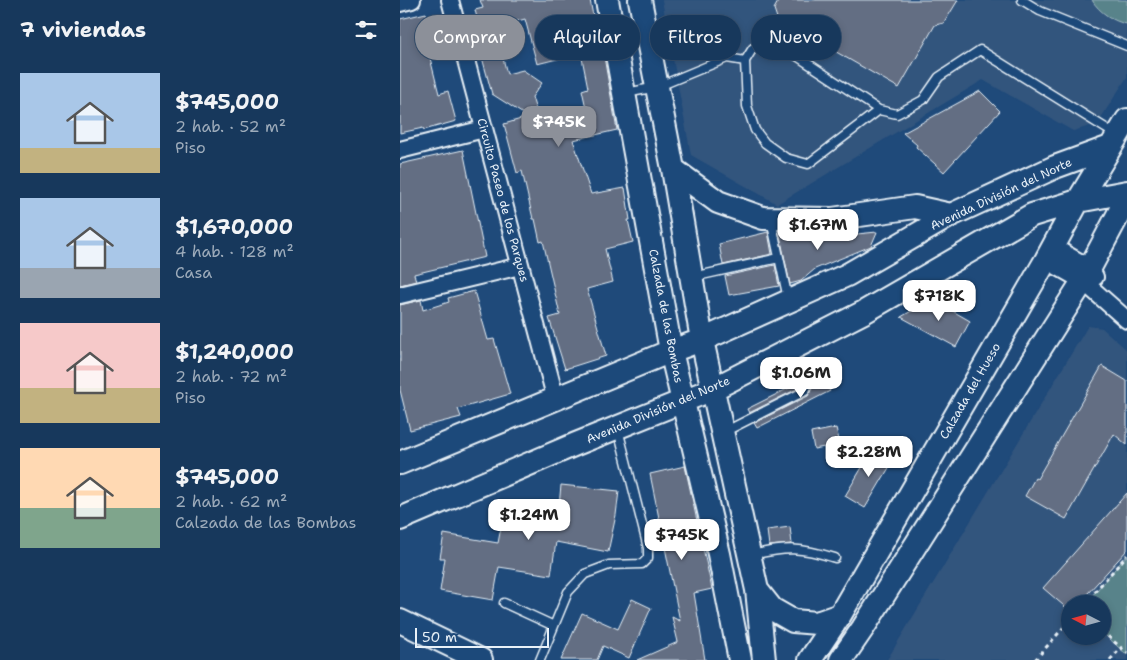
<!DOCTYPE html>
<html lang="es">
<head>
<meta charset="utf-8">
<style>
	:root { --surface:#17385c; --page:#244365; --text:#f1f3f6; --muted:#9eacbb; --line:#365272; --accent:#8c9099 }
	body { margin:0; font-family:"Shantell Sans",sans-serif; background:var(--page); color:var(--text); height:100vh; display:flex; flex-direction:column; font-size:19px; white-space:nowrap }
	* { box-sizing:border-box; margin:0 }
	p { font-size:16px; color:var(--muted) }
	.icon { flex:none; width:28px; height:28px; fill:none; stroke:currentColor; stroke-width:2; stroke-linecap:round; stroke-linejoin:round }
	.map { position:relative; flex:1; overflow:hidden }
	.sheet { display:flex; flex-direction:column; background:var(--surface); width:400px }
	.sheet>* { flex:none }
	.guide { position:absolute; left:15px; top:15px; width:475px; height:45px; display:flex; gap:10px }
	.needle { width:32px; rotate:276deg }
	.controls { position:absolute; left:661px; top:595px; display:grid; gap:10px }
	.controls a { display:grid; place-items:center; width:50px; height:50px; border-radius:50%; background:var(--surface); box-shadow:0 2px 8px #0003,0 0 0 1px var(--line); font-size:25px }
	.scale { position:absolute; left:15px; bottom:12px; width:134px; box-sizing:border-box; padding-left:5px; border:2px solid #e8f1f8; border-top:0; font-size:14px; line-height:18px; white-space:nowrap; color:#e8f1f8; -webkit-text-stroke:4px #1f4a7a; paint-order:stroke }
	.price { position:absolute; translate:-50% -42px; padding:0 11px; border-radius:10px; background:#fff; color:#222; font-size:16px; line-height:32px; filter:drop-shadow(0 1px 2px #0008) }
	.price::after { content:''; position:absolute; left:50%; top:30px; width:15px; height:11px; margin-left:-8px; background:inherit; clip-path:polygon(0 0,100% 0,50% 100%) }
	.price.current { background:var(--accent); color:#fff }
	ul { padding:0; list-style:none }
	li { display:flex; align-items:center; gap:15px; height:125px; padding:0 20px }
	li span { display:grid; place-items:center; flex:none; width:140px; height:100px; border-radius:0px; color:#555 }
	li>.icon { margin-inline-start:auto }
	span .icon { width:60px; height:60px; fill:#fffc; stroke-width:1 }
	li b { font-size:21px }
	h2 { display:flex; justify-content:space-between; align-items:center; height:60px; padding:0 20px; font-size:21px }
	.pill { padding:0 18px; border-radius:22px; background:var(--surface); box-shadow:0 2px 8px #0003,0 0 0 1px var(--line); font-size:18px; line-height:45px }
	.pill.current { background:var(--accent); color:#fff }
	main { display:flex; flex:1; min-height:0 }
	.map>svg:first-child { display:block }
	.built { fill:#33557d; fill-rule:evenodd }
	.green { fill:#58838a; stroke:#a0bac1 }
	.building { fill:#636e83; stroke:#e8f1f8; fill-rule:evenodd }
	.lines { fill:none; stroke-linecap:round; stroke-linejoin:round }
	.lane-casing { stroke:#e8f1f8; stroke-width:11 }
	.street-casing { stroke:#e8f1f8; stroke-width:20 }
	.secondary-casing { stroke:#e8f1f8; stroke-width:26 }
	.path { stroke:#e8f1f8; stroke-width:3; stroke-dasharray:4 4; stroke-linecap:butt }
	.lane { stroke:#1f4a7a; stroke-width:8 }
	.street { stroke:#1f4a7a; stroke-width:16 }
	.secondary { stroke:#1f4a7a; stroke-width:22 }
	.labels { text-anchor:middle; dominant-baseline:central; stroke-width:4; stroke-linejoin:round; paint-order:stroke }
	.street-label { font-size:12px; fill:#e8f1f8; stroke:#1f4a7a }
</style>
</head>
<body>
<main>
<section class="sheet">
<h2>7 viviendas<svg class="icon" aria-label="filters" viewBox="0 0 24 24"><path d="M4 7h16M4 17h16"/><circle cx="9" cy="7" r="2"/><circle cx="15" cy="17" r="2"/></svg></h2>
<ul>
<li><span style="background:linear-gradient(#a9c7e8 75%,#c2b280 0)"><svg class="icon" aria-label="home" viewBox="0 0 24 24"><path d="M3 11l9-7 9 7M6 9v11h12V9"/></svg></span><div><b>$745,000</b><p>2 hab. · 52 m²</p><p>Piso</p></div></li>
<li><span style="background:linear-gradient(#a9c7e8 70%,#9aa5b1 0)"><svg class="icon" aria-label="home" viewBox="0 0 24 24"><path d="M3 11l9-7 9 7M6 9v11h12V9"/></svg></span><div><b>$1,670,000</b><p>4 hab. · 128 m²</p><p>Casa</p></div></li>
<li><span style="background:linear-gradient(#f6c9c9 65%,#c2b280 0)"><svg class="icon" aria-label="home" viewBox="0 0 24 24"><path d="M3 11l9-7 9 7M6 9v11h12V9"/></svg></span><div><b>$1,240,000</b><p>2 hab. · 72 m²</p><p>Piso</p></div></li>
<li><span style="background:linear-gradient(#ffd9b3 60%,#7fa58c 0)"><svg class="icon" aria-label="home" viewBox="0 0 24 24"><path d="M3 11l9-7 9 7M6 9v11h12V9"/></svg></span><div><b>$745,000</b><p>2 hab. · 62 m²</p><p>Calzada de las Bombas</p></div></li>
</ul>
</section>
<div class="map">
<svg width="727" height="660" viewBox="0 0 727 660">
	<rect width="100%" height="100%" fill="#1f4a7a"/>
	<filter id="ink" filterUnits="userSpaceOnUse"><feTurbulence type="fractalNoise" baseFrequency=".02" numOctaves="2"/><feDisplacementMap in="SourceGraphic" scale="10" xChannelSelector="R" yChannelSelector="G"/><feConvolveMatrix kernelMatrix="1 2 1 2 8 2 1 2 1" color-interpolation-filters="sRGB"/></filter>
	<g filter="url(#ink)">
		<path class="built" d="M262 0H727V77L697 124 673 131 583 80 377 204 291 155Z
			M688 326 702 328 727 350V660H487ZM670 604H702V636H670Z"/>
		<path class="green" d="M692 0H727V24C714 22 699 12 692 0Z
			M727 555V655L703 633 702 604H685Z"/>
		<path class="building" d="M80 0H190L201 58 204 57 217 130 173 140 191 194 225 188 230 220H228L233 242 205 249 213 282 187 289 206 356 165 369 149 318 160 315 143 241 140 242 135 219H133L122 171 117 173 104 124 128 117 92 94 80 50 85 49 75 10 83 8ZM125 19 137 64 181 53 188 88 182 90 188 117 141 127 132 97 142 83 123 70 107 74 95 27Z
			M379 0H558L544 23 535 25 499 88 377 18 374 9Z
			M26 13 36 53 29 54 39 94 48 91 56 121 24 130 23 128 0 133V19Z
			M580 91 600 111 544 172 516 147 517 145 503 133Z
			M63 150 85 257 14 274 16 281 0 285V164Z
			M379 231 416 232 417 238 477 232 471 246 415 269 401 281 390 284Z
			M368 232 372 254 323 265 319 244Z
			M375 265 379 286 329 295 325 276Z
			M74 291 88 340 94 339 110 394 58 409 61 417 10 430 0 390V305L21 300 23 310 49 302 48 298Z
			M532 299 570 321 556 347 501 317Z
			M702 366 727 381V445L714 434 666 519 625 496 635 478 637 479Z
			M421 372 430 391 357 428 354 423 408 396 413 386 409 377Z
			M399 383 401 387 349 413 347 409Z
			M436 428 440 444 414 449 411 433Z
			M473 449 493 461 465 508 445 496Z
			M285 466 312 589 294 593 305 660H237L278 642 272 617 280 621 250 474Z
			M161 485 219 491 216 515 208 552 156 542 151 575 99 567 93 600 40 591 45 558H40L44 534 98 543 105 507 158 517Z
			M727 493V550L678 604H670V611L643 588Z
			M390 527 392 544 369 546 367 530Z
			M232 599 251 608 229 658 203 646 197 660H161L182 613 218 629Z"/>
		<g class="lines">
			<defs>
				<path id="lane" d="M622 0 640 11 727 46
					M226 93 257 87 327 58 345 61
					M479 110 408 164 386 158 365 143 355 130 347 106 345 61 353 48 365 44 380 45 479 110 497 114 523 100 539 77 580 50 715 134
					M371 220 388 299
					M293 277 379 258
					M324 432 405 391 407 386 391 352
					M351 555C387 547 400 547 435 558
					M104 603 154 626
					M140 660 168 592 185 574 209 565 242 564 248 558V548L218 429"/>
				<path id="street" d="M50 0 156 400
					M0 3 12 0
					M0 150 84 129
					M653 247 690 268 695 277
					M646 260 683 281 727 320
					M0 295 120 266"/>
				<path id="secondary" d="M207 0 271 351 319 554 340 660
					M240 0 273 169 302 340 357 590 364 660
					M273 169 318 202 363 218 432 219 515 207 551 215
					M0 463 271 351 302 340 447 275 551 215 655 167 710 147
					M0 519 176 444 313 389 464 312 632 215 678 201 727 192
					M357 590 372 609 393 621 417 623 440 615
					M0 621 81 660
					M410 660 440 615 646 260 678 201 727 120
					M441 660 463 628 683 281 727 198"/>
			</defs>
			<use href="#lane" class="lane-casing"/>
			<use href="#street" class="street-casing"/>
			<use href="#secondary" class="secondary-casing"/>
			<path class="path" d="M684 604 727 555
				M702 631 727 653
				M635 660 670 620
				M710 660 721 648"/>
			<use href="#lane" class="lane"/>
			<use href="#street" class="street"/>
			<use href="#secondary" class="secondary"/>
		</g>
	</g>
	<g class="labels">
		<g class="street-label">
			<text transform="translate(601 194) rotate(-25)">Avenida División del Norte</text>
			<text transform="translate(103 200) rotate(75)">Circuito Paseo de los Parques</text>
			<text transform="translate(266 316) rotate(79)">Calzada de las Bombas</text>
			<text transform="translate(570 391) rotate(-60)">Calzada del Hueso</text>
			<text transform="translate(258 410) rotate(-23)">Avenida División del Norte</text>
		</g>
	</g>
</svg>
<div class="controls">
<a><svg class="needle" viewBox="-14 -14 28 28"><path d="M0-13l5 13h-10z" fill="#e53935"/><path d="M0 13l5-13h-10z" fill="#9eacbb"/></svg></a>
</div>
<div class="scale">50 m</div>
<b class="price current" style="left:159px;top:148px">$745K</b>
<b class="price" style="left:418px;top:251px">$1.67M</b>
<b class="price" style="left:539px;top:322px">$718K</b>
<b class="price" style="left:401px;top:399px">$1.06M</b>
<b class="price" style="left:469px;top:478px">$2.28M</b>
<b class="price" style="left:129px;top:541px">$1.24M</b>
<b class="price" style="left:282px;top:561px">$745K</b>
<div class="guide">
<a class="pill current">Comprar</a>
<a class="pill">Alquilar</a>
<a class="pill">Filtros</a>
<a class="pill">Nuevo</a>
</div>
</div>
</main>
</body>
</html>
